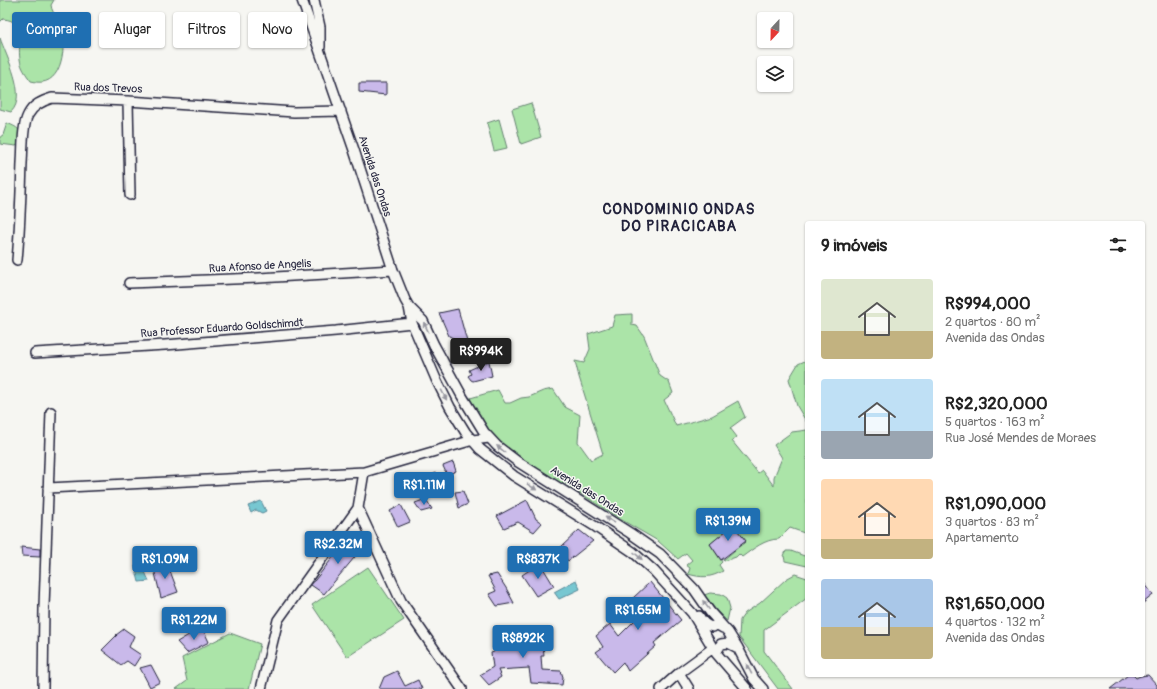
<!DOCTYPE html>
<html lang="pt">
<head>
<meta charset="utf-8">
<style>
	:root { --surface:#fff; --page:#f2f2f2; --text:#222; --muted:#767676; --accent:#1f6fb2 }
	body { margin:0; font-family:Pangolin,sans-serif; background:var(--page); color:var(--text); height:100vh; display:flex; flex-direction:column; font-size:15px; white-space:nowrap }
	* { box-sizing:border-box; margin:0 }
	p { font-size:13px; color:var(--muted) }
	.icon { flex:none; width:22px; height:22px; fill:none; stroke:currentColor; stroke-width:2; stroke-linecap:round; stroke-linejoin:round }
	.map { position:relative; flex:1; overflow:hidden }
	.side { position:absolute; left:805px; top:221px; width:340px; height:456px; display:flex; flex-direction:column; background:var(--surface); border-radius:4px; box-shadow:0 1px 3px #0004 }
	.side>* { flex:none }
	.hud { position:absolute; left:12px; top:12px; width:380px; height:36px; display:flex; gap:8px }
	.needle { width:26px; rotate:202deg }
	.fabs { position:absolute; left:757px; top:12px; display:grid; gap:8px }
	.fabs a { display:grid; place-items:center; width:36px; height:36px; border-radius:4px; background:var(--surface); box-shadow:0 1px 3px #0004; font-size:20px }
	.price { position:absolute; translate:-50% -34px; padding:0 9px; border-radius:4px; background:var(--accent); color:#fff; font-size:13px; line-height:26px; filter:drop-shadow(0 1px 2px #0008) }
	.price::after { content:''; position:absolute; left:50%; top:24px; width:12px; height:9px; margin-left:-6px; background:inherit; clip-path:polygon(0 0,100% 0,50% 100%) }
	.price.current { background:#222; color:#fff }
	ul { padding:0; list-style:none }
	li { display:flex; align-items:center; gap:12px; height:100px; padding:0 16px }
	li span { display:grid; place-items:center; flex:none; width:112px; height:80px; border-radius:4px; color:#555 }
	li>.icon { margin-inline-start:auto }
	span .icon { width:48px; height:48px; fill:#fffc; stroke-width:1 }
	li b { font-size:17px }
	h2 { display:flex; justify-content:space-between; align-items:center; height:48px; padding:0 16px; font-size:17px }
	.chip { padding:0 14px; border-radius:4px; background:var(--surface); box-shadow:0 1px 3px #0004; font-size:14px; line-height:36px }
	.chip.current { background:var(--accent); color:#fff }
	.map>svg:first-child { display:block }
	.green { fill:#abe4a8; stroke:#668372 }
	.water { fill:#77c7d1; stroke:#558595 }
	.building { fill:#c9b9ea; stroke:#22223b }
	.lines { fill:none; stroke-linecap:round; stroke-linejoin:round }
	.minor-casing { stroke:#22223b; stroke-width:12 }
	.minor { stroke:#f6f6f2; stroke-width:9 }
	.oneway { fill:#9797a0 }
	.labels { text-anchor:middle; dominant-baseline:central; stroke-width:3; stroke-linejoin:round; paint-order:stroke }
	.street-label { font-size:11px; fill:#22223b; stroke:#f6f6f2 }
	.district-label { font-size:15px; font-weight:bold; letter-spacing:1px; fill:#22223b; stroke:#f6f6f2 }
</style>
</head>
<body>
<div class="map">
<svg width="1157" height="689" viewBox="0 0 1157 689">
	<rect width="100%" height="100%" fill="#f6f6f2"/>
	<filter id="ink" filterUnits="userSpaceOnUse"><feTurbulence type="fractalNoise" baseFrequency=".025" numOctaves="2"/><feDisplacementMap in="SourceGraphic" scale="8" xChannelSelector="R" yChannelSelector="G"/><feConvolveMatrix kernelMatrix="1 2 1 2 8 2 1 2 1" color-interpolation-filters="sRGB"/></filter>
	<g filter="url(#ink)">
		<path class="green" d="M0 0H54L51 5C52 15 62 21 63 30 65 50 62 90 31 81 26 74 21 68 20 59 17 43 28 21 3 19L0 22Z
			M0 38C6 56 28 96 11 112L0 109Z
			M531 103 541 137 521 144 512 109Z
			M499 119 507 148 494 151 487 123Z
			M7 123C21 129 20 129 19 144L16 146 0 144V137L3 135Z
			M632 314V325L637 326 644 336 660 376 669 382 673 393 664 400 676 426 712 416 738 401 745 417 730 428 737 437 732 441 758 473 762 470 774 486V477L782 458 774 445 792 432 807 430V534L790 528 779 539C765 539 753 549 742 557L739 554 736 557 724 561 723 560 746 541 733 525 710 544 722 562 719 565 723 571C710 578 702 578 688 574L690 568 686 565 692 560 686 553 678 559 658 541 620 519 564 483 560 485 503 446 487 430 467 399 498 390 505 403H510L521 398 529 397 543 391 553 389 565 407 580 415 578 442 591 460 603 454 579 377 575 361 584 363 590 349 588 334 612 326 615 315Z
			M807 360V423L797 406 789 379 798 364Z
			M786 551H791L807 557V566L785 561 784 556Z
			M368 567 404 620 347 657 312 605Z
			M795 574 807 578V598L764 630V651L793 689H778L739 637 740 620 745 613 760 603 786 579Z
			M710 593 721 594 727 598 730 608 727 621 717 611 704 595Z
			M230 633 260 644 249 689H176L187 681 182 658Z"/>
		<path class="water" d="M261 501 266 511 262 513 256 510 251 513 248 506Z
			M142 565 149 581 139 582 135 566Z
			M576 580 580 589 559 599 554 592Z"/>
		<path class="building" d="M359 83H386V95L359 92Z
			M458 309 469 349 471 348 473 357 462 359 455 339 449 336 439 313Z
			M489 361 492 376 473 381 471 380 468 376 471 374 469 370Z
			M453 462 456 471 447 475 443 466Z
			M436 473 443 487 428 495 422 480Z
			M463 491 468 504 459 508 455 492Z
			M426 499 432 509 421 512 415 503Z
			M527 500 536 519 542 523 534 532 518 522 504 528 497 516Z
			M401 505 410 522 398 527 390 511Z
			M733 525 746 541 721 560 710 544Z
			M579 530 593 541 568 561 559 550 562 549 561 547Z
			M350 536 364 546 324 594 311 585Z
			M21 547 40 549V557L22 556Z
			M167 563 178 592 161 598 153 565Z
			M540 563 554 586 536 596 522 575Z
			M497 574 506 588 514 603 497 606 489 594 496 591 488 576Z
			M1143 581 1153 595 1143 603Z
			M650 582 681 620 654 643 656 646 628 671 623 662 613 672 596 652 603 647 596 636 610 624 619 636 643 612 633 598Z
			M202 627 209 642 187 653 177 642Z
			M124 629 134 636 129 647 141 655 134 666 127 661 121 665 102 650 117 635H116Z
			M521 629 542 630 544 656H541L542 670 561 671 563 677 562 685 531 683 529 668 498 670 501 677 489 685 480 675 493 667 491 653 494 652 495 650 496 649 499 645 521 631Z
			M151 665 160 682 150 687 140 668Z
			M397 671 405 686 418 680 422 689H379L384 677Z
			M1128 675H1133L1136 678 1140 676 1148 675 1157 685V689H1110Z"/>
		<g class="lines">
			<defs>
				<path id="minor" d="M302 0 354 150 393 270 405 300 409 307 423 321 434 345 462 396 484 432 497 446 518 462 630 533 660 554 694 589 710 612 728 632 738 648 754 679 763 689
					M314 0 320 27V47
					M128 101 130 195
					M17 260C20 228 21 195 22 163 23 150 22 126 28 115 33 105 42 101 52 98L128 101 294 112 341 111
					M129 283 259 278 393 270
					M409 307 412 323 436 379 450 407 466 433 480 449 514 476 596 527 633 552 654 571 692 613 716 653 747 689
					M35 353 165 345 336 331 412 323
					M48 488 364 472 473 440 489 438
					M358 508 401 601 462 689
					M699 616C702 622 706 626 713 627L716 624 723 628
					M716 653 721 644 728 643 738 648
					M679 673 689 689
					M43 689 44 607 51 412
					M261 689 278 620 358 508 364 472
					M661 689 679 673 713 648"/>
			</defs>
			<use href="#minor" class="minor-casing"/>
			<use href="#minor" class="minor"/>
		</g>
		<defs><path id="oneway-solid" d="M-6-.8H1V-3.2L6.5 0L1 3.2V.8H-6Z"/></defs>
		<g class="oneway">
			<use href="#oneway-solid" transform="translate(426 327) rotate(-116)"/>
			<use href="#oneway-solid" transform="translate(444 395) rotate(62)"/>
			<use href="#oneway-solid" transform="translate(501 449) rotate(-141)"/>
			<use href="#oneway-solid" transform="translate(532 487) rotate(32)"/>
			<use href="#oneway-solid" transform="translate(610 520) rotate(-148)"/>
			<use href="#oneway-solid" transform="translate(638 556) rotate(42)"/>
			<use href="#oneway-solid" transform="translate(706 605) rotate(-126)"/>
			<use href="#oneway-solid" transform="translate(749 669) rotate(-118)"/>
		</g>
	</g>
	<g class="labels">
		<g class="street-label">
			<text transform="translate(108 88) rotate(2)">Rua dos Trevos</text>
			<text transform="translate(375 176) rotate(72)">Avenida das Ondas</text>
			<text transform="translate(260 266) rotate(-3)">Rua Afonso de Angelis</text>
			<text transform="translate(222 328) rotate(-4)">Rua Professor Eduardo Goldschimdt</text>
			<text transform="translate(587 491) rotate(32)">Avenida das Ondas</text>
		</g>
		<g class="district-label">
			<text x="679" y="209">CONDOMINIO ONDAS<tspan x="679" dy="17">DO PIRACICABA</tspan></text>
		</g>
	</g>
</svg>
<div class="fabs">
<a><svg class="needle" viewBox="-14 -14 28 28"><path d="M0-13l5 13h-10z" fill="#e53935"/><path d="M0 13l5-13h-10z" fill="#767676"/></svg></a>
<a><svg class="icon" aria-label="layers" viewBox="0 0 24 24"><path d="M12 4l9 5-9 5-9-5zM3 14l9 5 9-5"/></svg></a>
</div>
<b class="price current" style="left:481px;top:372px">R$994K</b>
<b class="price" style="left:424px;top:506px">R$1.11M</b>
<b class="price" style="left:728px;top:542px">R$1.39M</b>
<b class="price" style="left:338px;top:565px">R$2.32M</b>
<b class="price" style="left:165px;top:580px">R$1.09M</b>
<b class="price" style="left:538px;top:580px">R$837K</b>
<b class="price" style="left:638px;top:631px">R$1.65M</b>
<b class="price" style="left:194px;top:641px">R$1.22M</b>
<b class="price" style="left:523px;top:659px">R$892K</b>
<div class="hud">
<a class="chip current">Comprar</a>
<a class="chip">Alugar</a>
<a class="chip">Filtros</a>
<a class="chip">Novo</a>
</div>
<section class="side">
<h2>9 imóveis<svg class="icon" aria-label="filters" viewBox="0 0 24 24"><path d="M4 7h16M4 17h16"/><circle cx="9" cy="7" r="2"/><circle cx="15" cy="17" r="2"/></svg></h2>
<ul>
<li><span style="background:linear-gradient(#dfe7d0 65%,#c2b280 0)"><svg class="icon" aria-label="home" viewBox="0 0 24 24"><path d="M3 11l9-7 9 7M6 9v11h12V9"/></svg></span><div><b>R$994,000</b><p>2 quartos · 80 m²</p><p>Avenida das Ondas</p></div></li>
<li><span style="background:linear-gradient(#bfe0f5 65%,#9aa5b1 0)"><svg class="icon" aria-label="home" viewBox="0 0 24 24"><path d="M3 11l9-7 9 7M6 9v11h12V9"/></svg></span><div><b>R$2,320,000</b><p>5 quartos · 163 m²</p><p>Rua José Mendes de Moraes</p></div></li>
<li><span style="background:linear-gradient(#ffd9b3 75%,#c2b280 0)"><svg class="icon" aria-label="home" viewBox="0 0 24 24"><path d="M3 11l9-7 9 7M6 9v11h12V9"/></svg></span><div><b>R$1,090,000</b><p>3 quartos · 83 m²</p><p>Apartamento</p></div></li>
<li><span style="background:linear-gradient(#a9c7e8 60%,#c2b280 0)"><svg class="icon" aria-label="home" viewBox="0 0 24 24"><path d="M3 11l9-7 9 7M6 9v11h12V9"/></svg></span><div><b>R$1,650,000</b><p>4 quartos · 132 m²</p><p>Avenida das Ondas</p></div></li>
</ul>
</section>
</div>
</body>
</html>
